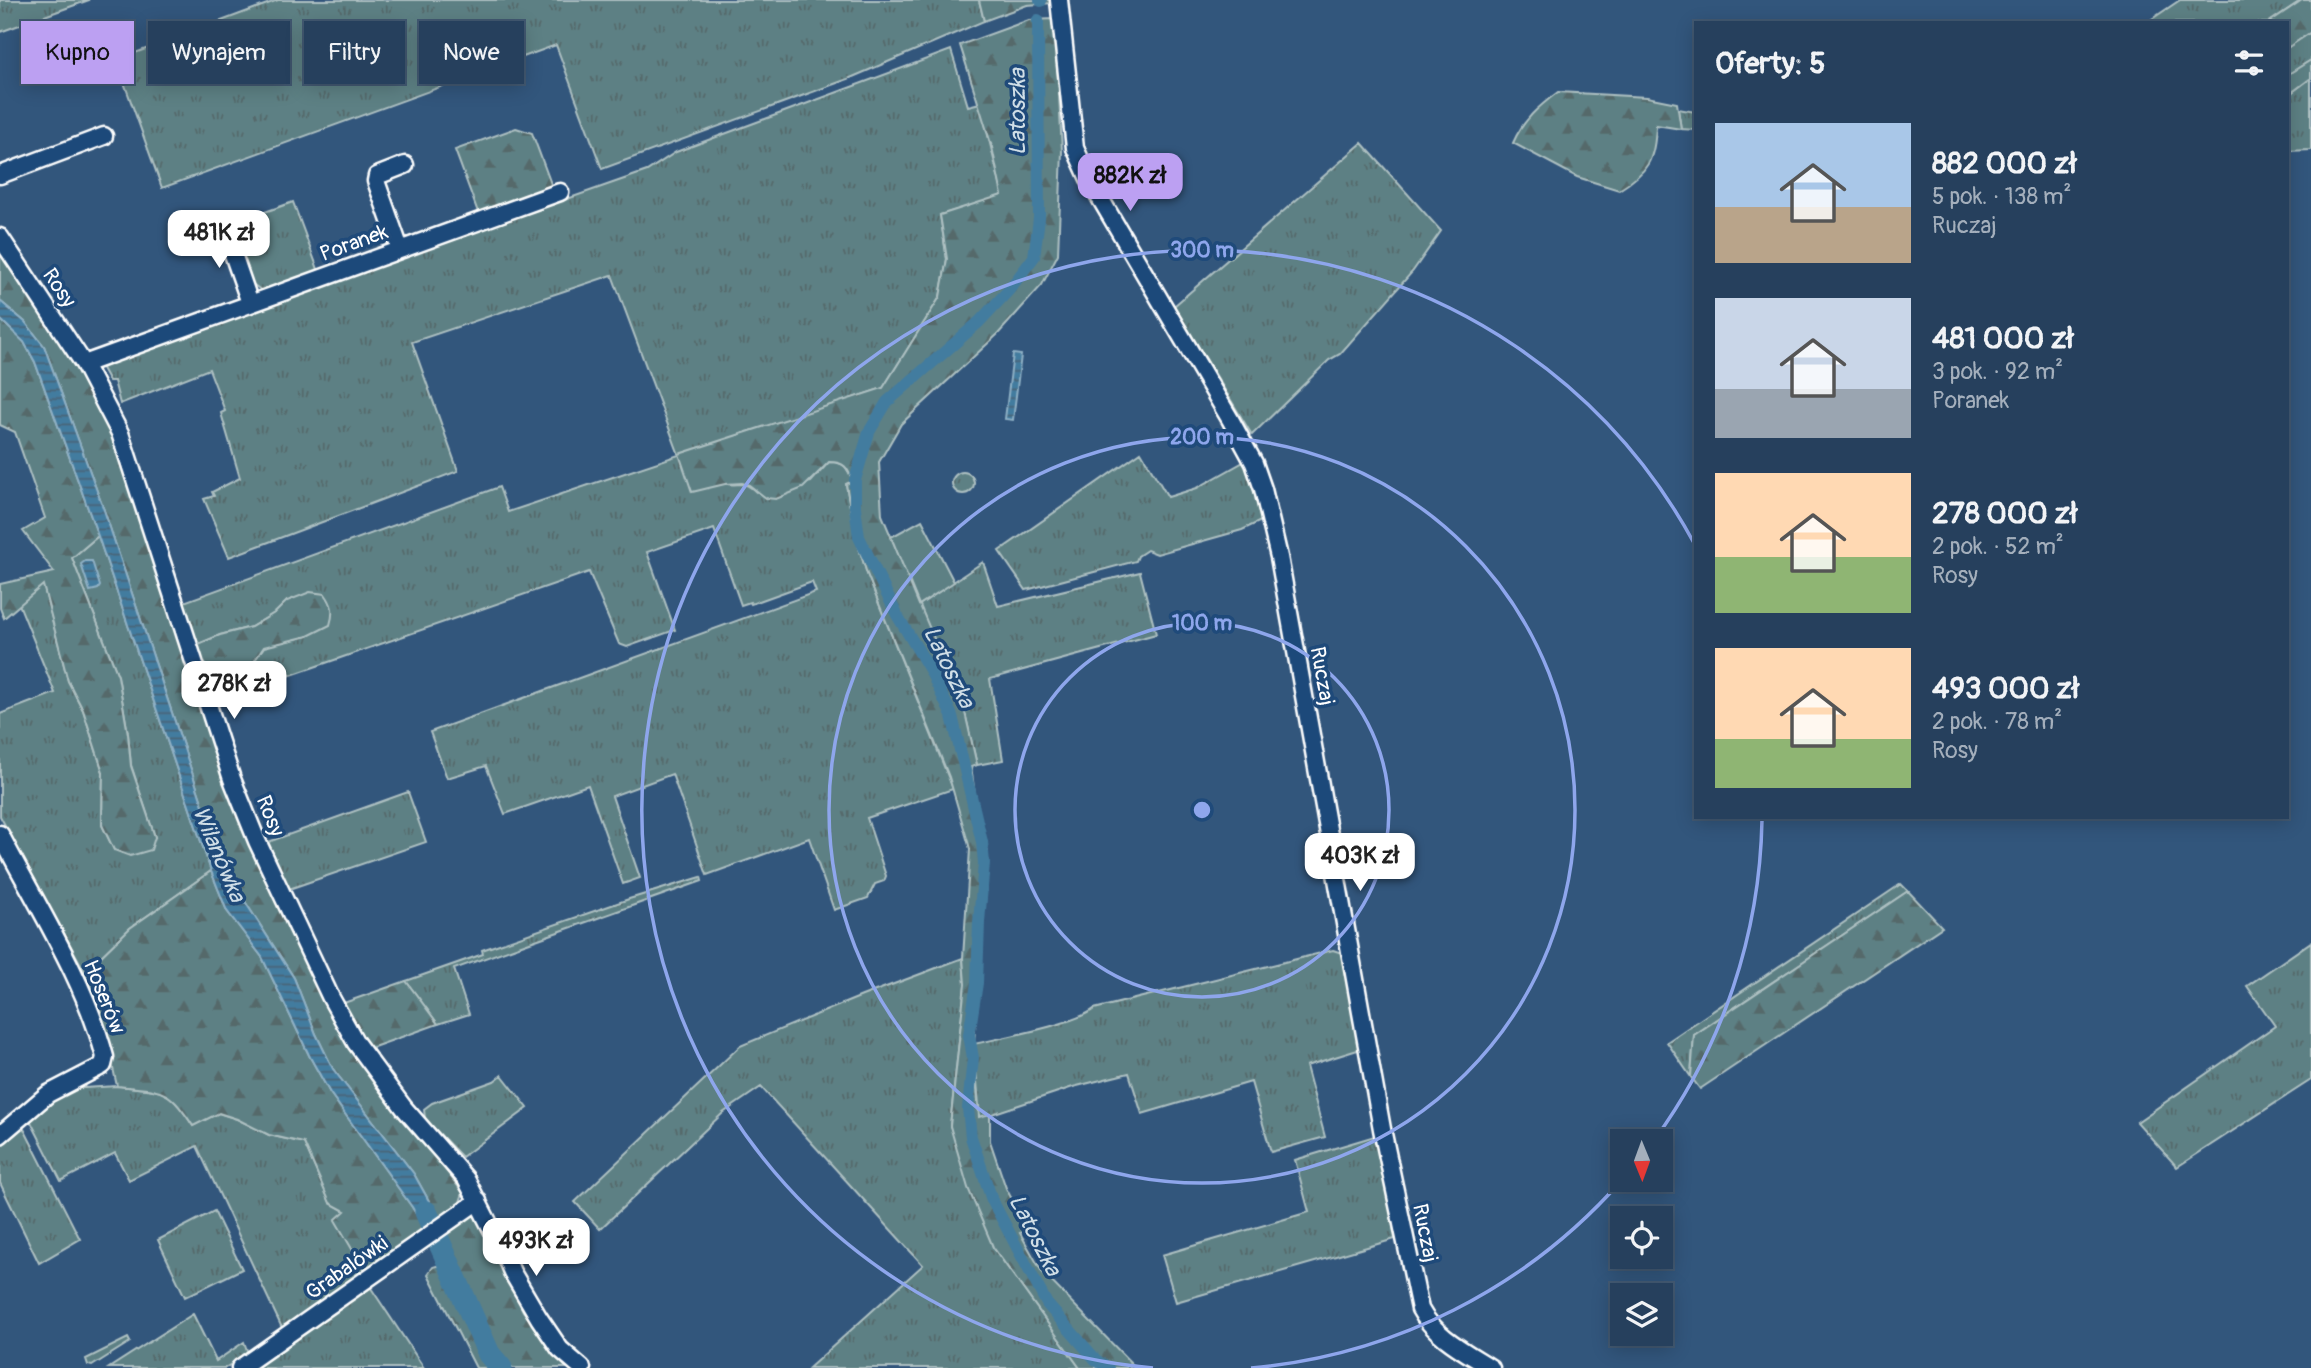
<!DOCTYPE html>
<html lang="pl">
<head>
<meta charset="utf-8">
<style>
	:root { --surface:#26405d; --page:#2e4763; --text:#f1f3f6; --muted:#a4afbc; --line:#425972; --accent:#bca0f2 }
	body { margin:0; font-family:Pangolin,sans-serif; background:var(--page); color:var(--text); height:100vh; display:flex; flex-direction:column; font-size:26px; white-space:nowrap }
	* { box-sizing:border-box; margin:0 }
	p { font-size:23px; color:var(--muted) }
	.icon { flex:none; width:38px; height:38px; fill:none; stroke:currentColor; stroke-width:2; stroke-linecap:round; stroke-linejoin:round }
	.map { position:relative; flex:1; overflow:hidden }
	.details { position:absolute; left:1694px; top:21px; width:595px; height:798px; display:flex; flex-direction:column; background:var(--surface); border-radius:0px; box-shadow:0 4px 18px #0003,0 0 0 2px var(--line) }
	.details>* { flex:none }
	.top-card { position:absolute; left:21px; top:21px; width:665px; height:63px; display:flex; gap:14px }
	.needle { width:46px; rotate:179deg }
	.tools { position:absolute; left:1610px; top:1129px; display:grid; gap:14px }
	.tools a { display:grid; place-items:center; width:63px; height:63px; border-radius:0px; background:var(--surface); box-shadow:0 4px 18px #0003,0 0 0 2px var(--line); font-size:35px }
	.price { position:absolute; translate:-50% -60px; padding:0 16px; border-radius:14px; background:#fff; color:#222; font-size:23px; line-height:46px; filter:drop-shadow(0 2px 4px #0008) }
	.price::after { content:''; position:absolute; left:50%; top:42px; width:21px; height:16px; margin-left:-10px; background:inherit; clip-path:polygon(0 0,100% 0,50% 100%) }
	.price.current { background:var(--accent); color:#111 }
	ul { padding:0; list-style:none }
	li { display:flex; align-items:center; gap:21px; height:175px; padding:0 21px }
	li span { display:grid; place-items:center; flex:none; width:196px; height:140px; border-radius:0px; color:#555 }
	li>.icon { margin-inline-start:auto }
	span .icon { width:84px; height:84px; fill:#fffc; stroke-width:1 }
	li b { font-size:30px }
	h2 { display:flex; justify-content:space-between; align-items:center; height:84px; padding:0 21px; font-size:30px }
	.pill { padding:0 24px; border-radius:0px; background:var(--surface); box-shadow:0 4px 18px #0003,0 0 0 2px var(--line); font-size:24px; line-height:63px }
	.pill.current { background:var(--accent); color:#111 }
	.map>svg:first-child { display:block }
	.grass { fill:url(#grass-tufts); stroke:#aec0c2; stroke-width:2 }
	.forest { fill:url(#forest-firs); stroke:#aec0c2; stroke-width:2 }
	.garden { fill:#5d8084; stroke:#aec0c2; stroke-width:2 }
	.water { fill:url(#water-rules); stroke:#8eb0c5; stroke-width:2 }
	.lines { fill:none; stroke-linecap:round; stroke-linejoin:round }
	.canal { stroke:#437b9f; stroke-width:12 }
	.river { stroke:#437b9f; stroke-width:23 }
	.minor-casing { stroke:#fff; stroke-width:21 }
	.minor { stroke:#1f4a7a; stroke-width:16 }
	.ring { fill:none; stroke:#8ea6ec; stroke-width:3.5 }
	.labels { text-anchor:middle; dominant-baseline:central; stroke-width:7; stroke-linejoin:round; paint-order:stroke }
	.street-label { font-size:21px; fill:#fff; stroke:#1f4a7a }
	.water-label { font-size:23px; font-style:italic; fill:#d0dee7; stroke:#1f4a7a }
	.centre { fill:#8ea6ec; stroke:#1f4a7a; stroke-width:3.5 }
	.ring-label { font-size:21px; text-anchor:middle; font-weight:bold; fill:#8ea6ec; stroke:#1f4a7a; stroke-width:7; stroke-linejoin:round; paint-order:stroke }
</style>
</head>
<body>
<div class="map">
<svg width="2311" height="1368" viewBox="0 0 2311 1368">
	<defs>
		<pattern id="grass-tufts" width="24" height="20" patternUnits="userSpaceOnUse" patternTransform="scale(1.75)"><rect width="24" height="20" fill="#5d8084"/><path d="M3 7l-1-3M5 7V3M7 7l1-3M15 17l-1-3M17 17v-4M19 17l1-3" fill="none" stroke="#55696b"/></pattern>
		<pattern id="forest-firs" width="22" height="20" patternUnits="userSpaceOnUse" patternTransform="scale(1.75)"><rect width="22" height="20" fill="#5d8084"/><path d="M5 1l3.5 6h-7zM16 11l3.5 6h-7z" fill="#55696b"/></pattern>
		<pattern id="water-rules" width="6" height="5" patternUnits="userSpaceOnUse" patternTransform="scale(1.75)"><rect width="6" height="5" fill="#437b9f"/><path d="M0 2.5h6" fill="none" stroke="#486476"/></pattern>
	</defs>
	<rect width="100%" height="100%" fill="#32567c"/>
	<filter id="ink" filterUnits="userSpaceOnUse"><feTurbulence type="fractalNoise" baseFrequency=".0143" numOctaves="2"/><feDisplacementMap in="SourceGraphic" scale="14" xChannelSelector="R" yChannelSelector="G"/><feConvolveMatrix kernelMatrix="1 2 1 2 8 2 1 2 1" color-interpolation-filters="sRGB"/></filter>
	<g filter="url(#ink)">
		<path class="grass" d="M0 0H89L0 32Z
			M278 0H979L984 21 848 79 602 169 556 45 162 188 116 60Z
			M2180 0H2302L2268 23H2146Z
			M2311 32V60L2287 75V48Z
			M951 50 968 106 980 103 1003 196 940 215 947 259 940 297 883 388 680 455C692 463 711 479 724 483 739 488 742 478 756 492L811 482 829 462C845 462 847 467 853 481L846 484 855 535 867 574 953 789 867 818 886 876 884 881 875 884 868 898 834 910 809 838 707 875 672 774 612 796 640 878 623 884 588 785 505 814 486 766 447 778 430 732 816 592 812 582 751 604 750 602 741 605 714 529 647 552 675 630 627 647 619 644 589 572 265 684 255 674V660L264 646 308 636 287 601 276 612 251 627 220 635 196 645 181 603 499 487 508 512 679 455 612 275 412 342 458 471 229 557 204 499 214 496 212 492 240 478 221 413 225 411 209 369 120 404 114 381H109L99 363 647 171 676 152Z
			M2311 78V150L2287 151V96Z
			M1678 109 1696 112V130L1681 129Z
			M1362 143 1441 231 1413 271 1340 354 1329 360 1252 435 1174 306Z
			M293 202 319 272 262 291 246 279 228 225Z
			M1141 452 1168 497 1197 488 1247 460 1263 506 1261 521 1242 530 1157 554 1147 550 1138 556 1136 561 1026 590 999 551Z
			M952 483a11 11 0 1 1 22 0a11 11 0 1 1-22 0Z
			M98 536 211 871 130 928 85 972 0 816V714L55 693 19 604 43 584 68 681 83 710 103 772 102 825 114 850 155 837 131 765 128 734 118 676 72 558Z
			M983 562 998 606 1140 572 1156 634 990 679 1003 760 977 765 959 687 951 688 943 660 919 605Z
			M408 792 426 842 289 889 268 842Z
			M701 877 702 881 454 969 469 1014 438 1024 406 981 483 954 482 950 629 899Z
			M1901 884 1908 891 1694 1035 1691 1077 1667 1042Z
			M2311 942V1080L2177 1167 2137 1122 2275 1026 2247 986Z
			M1333 950 1345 954 1364 1048 1306 1066 1325 1137 1271 1152 1251 1082 1142 1114 1129 1073 1073 1087 980 1118 974 1044C1000 1038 1076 1024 1094 1009Z
			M963 958 965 984 950 1126 993 1247 1080 1368H809L923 1265 761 1087 723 1113 600 1229 575 1202 740 1046 862 996Z
			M502 1075 528 1108 462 1157 425 1119 424 1109 432 1103 494 1081Z
			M117 1086C162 1091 168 1086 193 1126L218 1113 237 1119 269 1135 304 1143 330 1202 346 1212 336 1220 365 1271 282 1328 197 1146 129 1180 115 1153 61 1181 29 1118 68 1089Z
			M22 1125 80 1239 39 1263 0 1183V1144Z
			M1378 1135 1395 1239 1176 1302 1162 1255 1309 1212 1295 1160Z
			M214 1211 242 1269 185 1297 158 1240Z
			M369 1285 424 1368H247Z
			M193 1314 216 1361 244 1342 248 1353 225 1368H109Z
			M128 1338 130 1342 92 1366 88 1365 86 1359Z"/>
		<path class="forest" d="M979 0H1052V3L1027 5 984 21Z
			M2302 0H2311V32L2287 48V23H2268Z
			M1055 19 1062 151 1058 254 1042 285 998 334 901 424 879 462 882 515 943 660 951 688 959 686 977 765 971 767 977 808 988 852 974 1043 979 1117 990 1114V1141L1006 1188 1028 1230 1020 1233 1042 1272 1136 1368H1080L993 1247 968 1188 950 1126 965 984 963 958 970 849 949 777 867 574 855 535 846 484 853 481C847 467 845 462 829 462L803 488 776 499 766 498 749 485 742 483 725 484 692 492 679 454 883 388 940 297 947 259 940 215 1002 195 992 147 960 45 1029 20Z
			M2311 60V78L2287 96V75Z
			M1558 92 1647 97 1677 103 1681 129 1656 125C1655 160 1648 172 1619 190L1577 177 1513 143C1523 120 1538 107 1558 92Z
			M516 128 532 133 551 184 549 190 479 215 455 150Z
			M0 248 92 392 115 439 222 756 233 802 389 1096 463 1193 459 1205 439 1219 414 1174 333 1069 316 1034 294 978 235 886 219 853 105 513 44 346 25 322 0 301Z
			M0 319 24 342 35 362 98 536 72 558 118 676 128 734 131 766 155 837 151 850 130 856 114 850 102 825 103 772 83 710 68 681 43 585 4 618 0 608V584L54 572 23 531 45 518 15 432 0 425Z
			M310 592 325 594C333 605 334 612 330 625L308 636 264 647 255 660V674L265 684 218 700 196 645 220 635 251 627 276 612 287 601Z
			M211 871 227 911 262 957 310 1057 330 1093 412 1207 425 1229 365 1271 335 1220 345 1211 330 1203 304 1143 269 1135 237 1119 219 1113 193 1126C168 1086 162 1091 117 1086L106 1037 85 972 130 928Z
			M1908 891 1942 927 1700 1089 1691 1077 1694 1035Z
			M406 981 438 1024 368 1049 338 1005Z
			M470 1215 478 1217 483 1224 523 1311 566 1368H476L428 1274 433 1267 440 1265 428 1243Z"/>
		<path class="garden" d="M922 520 954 582 919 605 891 537Z"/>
		<path class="water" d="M0 301 25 322 44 346 105 513 219 853 235 886 294 978 316 1034 333 1069 414 1174 439 1219 425 1229 412 1207 330 1093 310 1057 262 957 227 911 211 871 98 536 35 362 24 342 0 319Z
			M1013 354 1021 355 1013 420 1005 419Z
			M85 561H92L100 586 98 589 90 591 81 564Z"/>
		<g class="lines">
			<path class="canal" d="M1040 0 1041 1
				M1038 20 1039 218 1034 257 1009 290 979 322 887 402 869 432 855 480V507L859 537 897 615 930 670 952 716 982 842 984 863 979 922 977 983 969 1035 973 1058 968 1108 971 1137 992 1200 1047 1304 1096 1360 1108 1368"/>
			<path class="river" d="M426 1212 489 1354 501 1368"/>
			<defs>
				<path id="minor" d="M1059 0 1075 148 1090 181 1230 419 1254 463 1263 489 1279 557 1382 1129 1420 1309C1434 1336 1466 1352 1491 1368
					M0 175 104 136
					M191 233 217 224 224 228 250 303
					M0 237 84 364 120 433 232 779 257 841 331 998 356 1043 404 1108 466 1179 504 1253 512 1272 539 1318 560 1349 582 1368
					M400 249 376 181 377 176 405 165
					M84 364 560 192
					M0 834C37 906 84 978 105 1057L103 1065 100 1067 48 1094 0 1135
					M240 1368 478 1201"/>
			</defs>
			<use href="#minor" class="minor-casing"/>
			<use href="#minor" class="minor"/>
		</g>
	</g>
	<g class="ring">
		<circle cx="1202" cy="810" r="187"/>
		<circle cx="1202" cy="810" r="373"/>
		<path d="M1762 820A560 560 0 0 1 1655 1139M1621 1181A560 560 0 0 1 1251 1368M1153 1368A560 560 0 1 1 1694 543"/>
	</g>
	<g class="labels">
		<g class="street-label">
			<text transform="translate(354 243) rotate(-20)">Poranek</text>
			<text transform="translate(59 288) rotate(56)">Rosy</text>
			<text transform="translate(1322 676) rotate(80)">Ruczaj</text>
			<text transform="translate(270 816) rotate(68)">Rosy</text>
			<text transform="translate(104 997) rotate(68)">Hoserów</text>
			<text transform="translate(1425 1233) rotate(79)">Ruczaj</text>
			<text transform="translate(347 1268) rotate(-35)">Grabalówki</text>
		</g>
		<g class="water-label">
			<text transform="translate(1017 112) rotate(-90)">Latoszka</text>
			<text transform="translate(949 667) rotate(64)">Latoszka</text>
			<text transform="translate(219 854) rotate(67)">Wilanówka</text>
			<text transform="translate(1035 1235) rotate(63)">Latoszka</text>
		</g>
	</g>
	<circle cx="1202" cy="810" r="10" class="centre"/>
	<g class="ring-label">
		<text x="1202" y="257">300 m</text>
		<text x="1202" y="444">200 m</text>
		<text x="1202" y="630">100 m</text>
	</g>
</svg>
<div class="tools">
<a><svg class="needle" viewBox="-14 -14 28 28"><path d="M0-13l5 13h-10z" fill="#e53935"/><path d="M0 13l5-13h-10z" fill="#a4afbc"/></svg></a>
<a><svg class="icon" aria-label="locate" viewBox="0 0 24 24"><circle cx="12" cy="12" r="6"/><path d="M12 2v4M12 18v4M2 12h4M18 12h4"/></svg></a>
<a><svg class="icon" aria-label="layers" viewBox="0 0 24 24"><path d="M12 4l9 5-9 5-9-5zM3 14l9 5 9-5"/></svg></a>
</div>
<b class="price current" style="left:1130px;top:213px">882K zł</b>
<b class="price" style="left:219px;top:270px">481K zł</b>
<b class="price" style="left:234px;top:721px">278K zł</b>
<b class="price" style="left:1360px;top:893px">403K zł</b>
<b class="price" style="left:536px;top:1278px">493K zł</b>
<div class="top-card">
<a class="pill current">Kupno</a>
<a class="pill">Wynajem</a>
<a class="pill">Filtry</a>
<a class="pill">Nowe</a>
</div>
<section class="details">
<h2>Oferty: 5<svg class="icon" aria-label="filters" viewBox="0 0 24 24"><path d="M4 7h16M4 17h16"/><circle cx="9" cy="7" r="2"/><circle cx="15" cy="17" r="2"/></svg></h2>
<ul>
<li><span style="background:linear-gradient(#a9c7e8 60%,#b9a48a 0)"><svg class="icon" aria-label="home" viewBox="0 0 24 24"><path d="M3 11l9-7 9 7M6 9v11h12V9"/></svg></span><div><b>882 000 zł</b><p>5 pok. · 138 m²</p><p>Ruczaj</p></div></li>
<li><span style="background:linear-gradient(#c9d6e8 65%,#9aa5b1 0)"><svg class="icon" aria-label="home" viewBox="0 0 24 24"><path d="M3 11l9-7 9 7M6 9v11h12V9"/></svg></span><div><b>481 000 zł</b><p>3 pok. · 92 m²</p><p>Poranek</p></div></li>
<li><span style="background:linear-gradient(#ffd9b3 60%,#8fb573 0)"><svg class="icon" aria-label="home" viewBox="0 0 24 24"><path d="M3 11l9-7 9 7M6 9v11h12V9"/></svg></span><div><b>278 000 zł</b><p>2 pok. · 52 m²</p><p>Rosy</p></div></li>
<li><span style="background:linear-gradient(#ffd9b3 65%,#8fb573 0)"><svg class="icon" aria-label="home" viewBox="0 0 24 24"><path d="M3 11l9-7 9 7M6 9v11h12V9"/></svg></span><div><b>493 000 zł</b><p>2 pok. · 78 m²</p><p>Rosy</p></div></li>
</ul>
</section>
</div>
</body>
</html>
